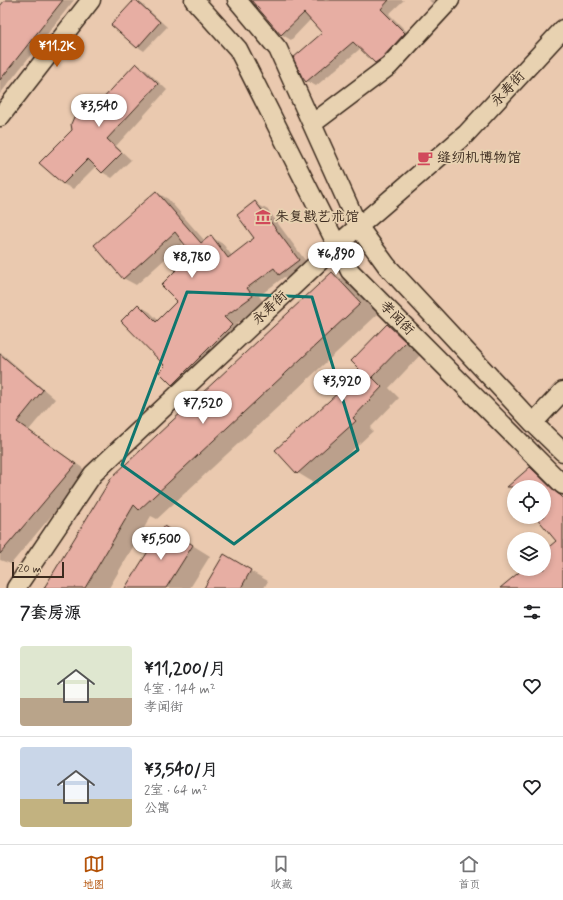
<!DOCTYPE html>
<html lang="zh">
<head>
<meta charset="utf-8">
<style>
	:root { --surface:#fff; --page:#f6f6f6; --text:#202124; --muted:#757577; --line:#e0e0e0; --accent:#b45309 }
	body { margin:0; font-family:Mynerve,"LXGW WenKai TC",sans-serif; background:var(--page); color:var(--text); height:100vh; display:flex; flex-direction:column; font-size:15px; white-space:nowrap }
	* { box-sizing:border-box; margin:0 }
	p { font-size:13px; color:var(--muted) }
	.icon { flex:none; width:22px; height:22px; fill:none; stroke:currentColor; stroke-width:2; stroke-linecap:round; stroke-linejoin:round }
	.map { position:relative; height:588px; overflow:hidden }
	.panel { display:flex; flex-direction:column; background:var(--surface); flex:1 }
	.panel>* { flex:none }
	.buttons { position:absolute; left:507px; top:480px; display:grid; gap:8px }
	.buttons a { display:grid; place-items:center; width:44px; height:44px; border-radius:50%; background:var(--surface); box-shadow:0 2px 6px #0003; font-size:20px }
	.scale { position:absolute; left:12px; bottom:10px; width:52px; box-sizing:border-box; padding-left:4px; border:2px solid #3b2a1e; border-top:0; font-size:11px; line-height:14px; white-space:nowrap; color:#3b2a1e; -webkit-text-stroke:3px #e8d2b1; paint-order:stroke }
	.price { position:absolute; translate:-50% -34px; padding:0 9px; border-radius:14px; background:#fff; color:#222; font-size:13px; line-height:26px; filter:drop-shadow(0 1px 2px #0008) }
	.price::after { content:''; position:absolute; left:50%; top:24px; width:12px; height:9px; margin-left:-6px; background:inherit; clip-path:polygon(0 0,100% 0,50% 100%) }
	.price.current { background:var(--accent); color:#fff }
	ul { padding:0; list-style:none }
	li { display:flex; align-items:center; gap:12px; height:100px; padding:0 20px }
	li+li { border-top:1px solid var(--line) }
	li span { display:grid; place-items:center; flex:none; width:112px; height:80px; border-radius:4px; color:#555 }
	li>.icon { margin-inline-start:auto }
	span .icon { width:48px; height:48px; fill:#fffc; stroke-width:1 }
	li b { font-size:17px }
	h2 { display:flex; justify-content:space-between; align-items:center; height:48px; padding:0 20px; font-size:17px }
	.menu { display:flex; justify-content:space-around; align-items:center; height:56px; border-top:1px solid var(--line); background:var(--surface); font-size:11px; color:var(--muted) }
	.menu a { display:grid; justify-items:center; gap:2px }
	.menu .current { color:var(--accent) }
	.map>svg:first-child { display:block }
	.shadow { fill:#0003 }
	.building { fill:#e7aea3; stroke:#3b2a1e }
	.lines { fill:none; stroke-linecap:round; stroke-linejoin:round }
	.minor-casing { stroke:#3b2a1e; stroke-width:21 }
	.minor { stroke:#e8d2b1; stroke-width:18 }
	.marked { fill:none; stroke:#0f766e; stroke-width:3; stroke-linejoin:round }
	.labels { text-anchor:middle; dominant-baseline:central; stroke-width:3.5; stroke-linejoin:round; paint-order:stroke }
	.street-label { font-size:14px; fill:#3b2a1e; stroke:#e8d2b1 }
	.poi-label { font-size:14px; fill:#3b2a1e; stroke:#e8d2b1; text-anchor:start }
</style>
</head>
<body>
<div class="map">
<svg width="563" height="588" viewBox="0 0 563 588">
	<rect width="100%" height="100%" fill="#eac9af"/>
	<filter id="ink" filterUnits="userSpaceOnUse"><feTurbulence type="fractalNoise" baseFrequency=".025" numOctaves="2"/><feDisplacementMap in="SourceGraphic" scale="8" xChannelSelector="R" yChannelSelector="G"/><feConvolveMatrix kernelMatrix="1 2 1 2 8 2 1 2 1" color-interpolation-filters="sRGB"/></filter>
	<g filter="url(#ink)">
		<path class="shadow" d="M6 0H74L0 94V8Z
			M135 0 142 4 167 27 144 51 138 47Z
			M252 0H404L389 14 414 39 385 68 376 62 361 48 316 86 307 81 324 33 311 19 291 40 281 34Z
			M429 0H459L447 12 432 3Z
			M136 64 146 70 167 90 116 146 131 160 112 178 102 172 96 166 73 189 63 184 87 117Z
			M156 192 168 199 205 241 211 237 223 244 232 256 255 239V203L268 210 310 267 292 281 284 277 259 296 264 303 236 324 244 333 185 391 172 384 166 366 138 305 150 312 159 321 179 301 193 255 184 242 136 285 123 278Z
			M332 273 350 283 378 314 157 519 151 516 109 588H45Z
			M387 325 405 335 423 352 389 388 399 398 370 428 373 431 316 484 298 473 277 450 342 391 361 369Z
			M0 352 55 399 29 430 88 472 11 564 0 560Z
			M531 468 544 476 563 495V588H502L524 569H544V552L557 541 538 517H544V487H514V489L511 485Z
			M181 538 210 556 190 588H126Z
			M224 556 268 581 264 588H205Z"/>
		<path class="building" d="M5 0H63L0 80V6Z
			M134 0H136L160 22 137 48 111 25Z
			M251 0H389L381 9 405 33 382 58 375 63 353 42 306 82 302 77 293 58 322 33 304 13 281 35Z
			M136 63 158 84 107 139 122 153 102 173 88 159 63 184 39 163 72 130 71 124 74 117 78 116H87Z
			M156 191 201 243 211 235 228 258 254 238 237 215 255 201 299 260 279 275 274 268 247 288 253 296 224 317 232 325 172 385 159 372 165 366 121 321 138 304 156 322 177 301 161 285 192 254 175 232 123 279 94 245Z
			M332 272 361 303 139 510 134 505 85 588H44L112 477Z
			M387 324 406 342 372 377 382 387 353 418 356 421 297 474 275 450 340 391 339 390 359 369 351 361Z
			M0 354 43 390 17 422 76 464 0 554Z
			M530 467 556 492 560 495 563 498V588H500L523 569H544V551L556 541 536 517H544V487H507Z
			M164 526 193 545 166 588H125Z
			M224 554 251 570 241 588H204Z"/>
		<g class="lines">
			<defs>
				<path id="minor" d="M194 0 238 49 350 271 563 485
					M237 0 278 49 358 226 387 266 533 423 563 452
					M0 117 91 0
					M312 124 389 66 450 0
					M533 423 563 391
					M16 588 93 474 337 245 466 134 563 29"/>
			</defs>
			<use href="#minor" class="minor-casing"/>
			<use href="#minor" class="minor"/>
		</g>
	</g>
	<path class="marked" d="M187 292 312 297 358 450 234 544 122 465Z"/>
	<defs>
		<symbol id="cafe-bare" viewBox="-9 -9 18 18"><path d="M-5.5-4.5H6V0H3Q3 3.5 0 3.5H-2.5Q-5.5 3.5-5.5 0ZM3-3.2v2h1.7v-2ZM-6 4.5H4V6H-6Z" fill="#d1495b" stroke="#e8d2b1" stroke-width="2.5" paint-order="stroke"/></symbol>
		<symbol id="museum-bare" viewBox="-9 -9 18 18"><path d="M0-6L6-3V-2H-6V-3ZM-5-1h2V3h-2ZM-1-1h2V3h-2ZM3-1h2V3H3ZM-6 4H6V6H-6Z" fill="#d1495b" stroke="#e8d2b1" stroke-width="2.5" paint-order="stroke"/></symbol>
	</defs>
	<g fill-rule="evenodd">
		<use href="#cafe-bare" x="414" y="147" width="22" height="22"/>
		<use href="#museum-bare" x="252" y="206" width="22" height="22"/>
	</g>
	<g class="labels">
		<g class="street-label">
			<text transform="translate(508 89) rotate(-47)">永寿街</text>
			<text transform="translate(270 308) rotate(-43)">永寿街</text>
			<text transform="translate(397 318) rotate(45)">孝闻街</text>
		</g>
		<g class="poi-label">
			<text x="437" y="158">缝纫机博物馆</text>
			<text x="275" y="217">朱复戡艺术馆</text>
		</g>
	</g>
</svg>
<div class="buttons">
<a><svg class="icon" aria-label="locate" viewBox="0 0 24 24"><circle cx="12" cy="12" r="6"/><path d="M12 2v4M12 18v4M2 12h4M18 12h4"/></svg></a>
<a><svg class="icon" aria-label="layers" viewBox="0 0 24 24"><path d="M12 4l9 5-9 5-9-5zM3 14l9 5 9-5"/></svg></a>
</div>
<div class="scale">20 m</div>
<b class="price current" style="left:57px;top:68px">¥11.2K</b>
<b class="price" style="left:99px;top:128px">¥3,540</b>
<b class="price" style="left:336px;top:276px">¥6,890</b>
<b class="price" style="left:192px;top:279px">¥8,780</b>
<b class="price" style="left:342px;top:403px">¥3,920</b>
<b class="price" style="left:203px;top:425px">¥7,520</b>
<b class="price" style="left:161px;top:561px">¥5,500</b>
</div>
<section class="panel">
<h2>7套房源<svg class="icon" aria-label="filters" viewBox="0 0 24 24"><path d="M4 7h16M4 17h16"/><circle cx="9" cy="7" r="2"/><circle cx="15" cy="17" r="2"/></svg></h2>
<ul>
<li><span style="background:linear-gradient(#dfe7d0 65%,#b9a48a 0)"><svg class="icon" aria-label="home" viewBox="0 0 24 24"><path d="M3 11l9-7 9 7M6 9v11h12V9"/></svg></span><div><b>¥11,200/月</b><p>4室 · 144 m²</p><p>孝闻街</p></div><svg class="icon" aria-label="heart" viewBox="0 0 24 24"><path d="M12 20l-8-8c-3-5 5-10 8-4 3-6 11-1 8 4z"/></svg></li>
<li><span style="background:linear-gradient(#c9d6e8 65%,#c2b280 0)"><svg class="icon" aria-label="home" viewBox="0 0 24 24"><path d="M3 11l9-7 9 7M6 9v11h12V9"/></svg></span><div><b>¥3,540/月</b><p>2室 · 64 m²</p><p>公寓</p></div><svg class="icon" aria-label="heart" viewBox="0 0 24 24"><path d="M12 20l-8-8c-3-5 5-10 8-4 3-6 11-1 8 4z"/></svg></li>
</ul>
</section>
<nav class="menu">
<a class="current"><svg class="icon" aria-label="map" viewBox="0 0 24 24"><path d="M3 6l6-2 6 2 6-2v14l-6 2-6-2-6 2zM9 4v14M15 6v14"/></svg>地图</a>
<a><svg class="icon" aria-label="saved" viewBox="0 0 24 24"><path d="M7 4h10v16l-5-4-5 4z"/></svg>收藏</a>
<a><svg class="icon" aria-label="home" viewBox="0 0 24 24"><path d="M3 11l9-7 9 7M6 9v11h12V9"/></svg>首页</a>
</nav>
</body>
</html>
